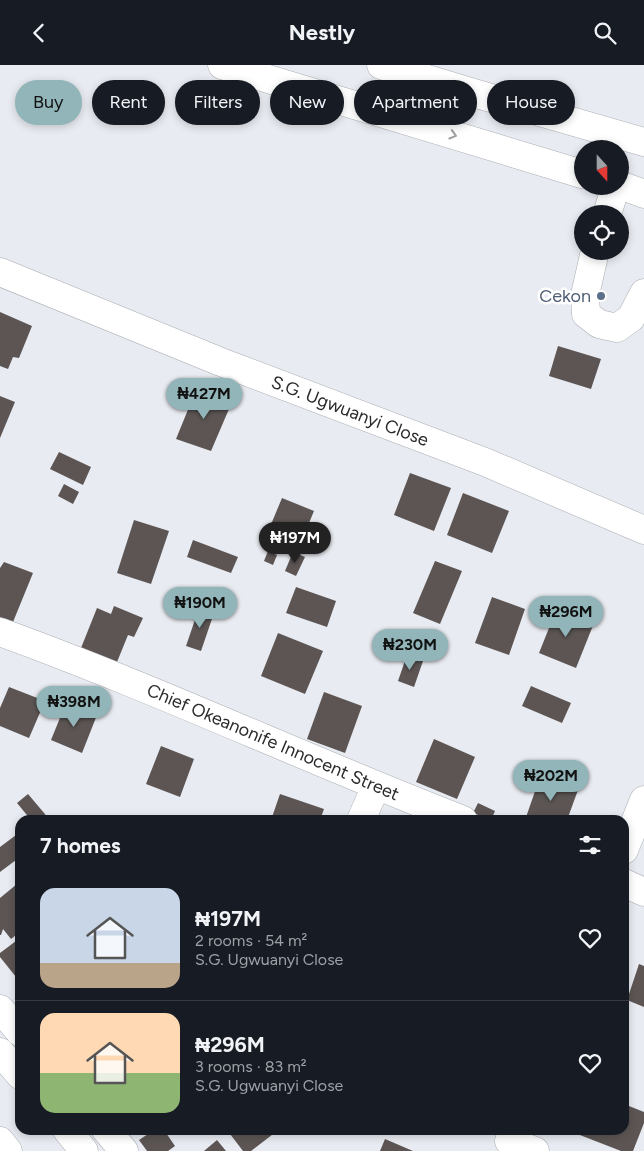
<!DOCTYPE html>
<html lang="en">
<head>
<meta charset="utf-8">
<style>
	:root { --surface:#171b24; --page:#20242c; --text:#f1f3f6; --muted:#9ea1a6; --line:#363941; --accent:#92b5b9 }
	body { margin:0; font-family:Figtree,sans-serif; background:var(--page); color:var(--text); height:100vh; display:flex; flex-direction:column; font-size:19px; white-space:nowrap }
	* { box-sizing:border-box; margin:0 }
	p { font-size:16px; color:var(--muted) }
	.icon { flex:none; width:28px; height:28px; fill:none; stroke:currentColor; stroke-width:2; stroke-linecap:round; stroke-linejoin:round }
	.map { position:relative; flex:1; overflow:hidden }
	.sheet { position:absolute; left:15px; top:750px; width:614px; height:320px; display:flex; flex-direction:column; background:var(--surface); border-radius:15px; box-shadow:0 2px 8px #0003 }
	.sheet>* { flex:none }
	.banner { position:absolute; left:15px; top:15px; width:615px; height:45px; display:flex; gap:10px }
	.needle { width:32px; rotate:159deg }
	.fabs { position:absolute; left:574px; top:75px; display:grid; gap:10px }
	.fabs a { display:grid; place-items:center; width:55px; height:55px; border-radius:50%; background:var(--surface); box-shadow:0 2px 8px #0003; font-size:25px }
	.price { position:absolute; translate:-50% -42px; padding:0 11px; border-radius:18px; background:var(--accent); color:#111; font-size:16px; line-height:32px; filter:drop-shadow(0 1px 2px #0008) }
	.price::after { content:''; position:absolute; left:50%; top:30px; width:15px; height:11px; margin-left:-8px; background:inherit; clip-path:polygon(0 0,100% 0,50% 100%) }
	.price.selected { background:#222; color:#fff }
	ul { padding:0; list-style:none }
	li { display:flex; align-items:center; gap:15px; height:125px; padding:0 25px }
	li+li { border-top:1px solid var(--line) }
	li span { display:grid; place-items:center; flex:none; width:140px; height:100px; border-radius:15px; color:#555 }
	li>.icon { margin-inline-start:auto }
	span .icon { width:60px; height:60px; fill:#fffc; stroke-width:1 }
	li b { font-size:21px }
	h2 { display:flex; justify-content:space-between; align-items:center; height:60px; padding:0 25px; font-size:21px }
	.tag { padding:0 18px; border-radius:22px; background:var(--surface); box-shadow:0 2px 8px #0003; font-size:18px; line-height:45px }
	.tag.selected { background:var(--accent); color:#111 }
	header { display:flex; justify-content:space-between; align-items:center; height:65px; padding:0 25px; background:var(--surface); font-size:22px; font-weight:700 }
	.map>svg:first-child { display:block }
	.building { fill:#5c5554 }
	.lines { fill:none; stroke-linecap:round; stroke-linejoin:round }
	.minor-casing { stroke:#aaadb3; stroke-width:29 }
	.major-casing { stroke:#aaadb3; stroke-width:29 }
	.minor { stroke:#fff; stroke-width:28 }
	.major { stroke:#fff; stroke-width:28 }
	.oneway { stroke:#9fa0a0 }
	.service-dot { fill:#5c6f8a; stroke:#fff; stroke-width:2 }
	.labels { text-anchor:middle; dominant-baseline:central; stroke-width:5; stroke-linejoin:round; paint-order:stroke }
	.service-label { font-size:18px; fill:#4e5e75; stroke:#fff; text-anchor:end }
	.street-label { font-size:18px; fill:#2a2b2d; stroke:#fff }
</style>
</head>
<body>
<header><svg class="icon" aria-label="back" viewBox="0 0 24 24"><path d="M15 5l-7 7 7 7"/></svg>Nestly<svg class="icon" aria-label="search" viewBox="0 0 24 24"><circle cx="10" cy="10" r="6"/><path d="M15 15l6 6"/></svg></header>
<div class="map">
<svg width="644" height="1086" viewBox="0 0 644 1086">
	<rect width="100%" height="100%" fill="#e8ebf1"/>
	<path class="building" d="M0 247 32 261 19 293 13 292 8 304 0 301Z
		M558 281 601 294 591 324 549 311Z
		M196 325 232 337 211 386 176 374Z
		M0 331 15 337 0 373Z
		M59 387 91 402 83 420 50 404Z
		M410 408 451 423 434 466 394 450Z
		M64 419 79 427 73 439 58 431Z
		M463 428 509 446 492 488 447 470Z
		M282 433 314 446 299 482 267 469Z
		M134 455 169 466 151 519 117 508Z
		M193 475 238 492 231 508 187 492Z
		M268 486 277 490 273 500 264 496Z
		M293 487 305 492 296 511 285 506Z
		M435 496 462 506 440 559 413 548Z
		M4 497 33 508 13 557 0 552V503Z
		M296 522 336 536 327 562 286 548Z
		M492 532 525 544 509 590 475 578Z
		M114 541 143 553 134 572 128 570 117 597 81 583 97 543 111 549Z
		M199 543 214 548 201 586 186 581Z
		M557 543 594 558 576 603 539 588Z
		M278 568 323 586 305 629 261 611Z
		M407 590 423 596 414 622 398 616Z
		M531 621 571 638 562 658 522 641Z
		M9 622 45 636 29 673 0 661V643Z
		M324 627 362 641 345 688 307 674Z
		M66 638 97 650 82 688 51 675Z
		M434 674 475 692 457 734 416 717Z
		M161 681 194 694 180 732 146 719Z
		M540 712 578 725 567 755H525Z
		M28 729 50 755H31L17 738Z
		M280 729 324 744 320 755H271Z
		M478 738 495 746 491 755 473 748Z
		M20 767V792L0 807V782Z
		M17 819 20 823V867L11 874 3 864 1 870H0V833Z
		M20 873V917L0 892V888Z
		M639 899 644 901V942L627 935Z
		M624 1028 629 1030 624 1039 644 1047V1058L633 1086H621L567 1065H624Z
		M154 1065H164L175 1081 168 1086H147L139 1075Z
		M227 1065H276L277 1066 251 1086H243Z
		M385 1074 413 1086H380Z
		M217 1075 226 1086H204Z"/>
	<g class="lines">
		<defs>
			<path id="minor" d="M607 149 616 121
				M595 186 585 230 586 249 599 259 617 263 631 253 644 228
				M0 207 221 297 485 397 644 465
				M0 567C157 624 308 695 463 755
				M361 755 376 721
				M624 785 644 735
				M624 818 644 827
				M0 1076 8 1086
				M509 1076 535 1086"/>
			<path id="major" d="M222 0 582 109
				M381 0 477 29 644 77
				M620 120 644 129
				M0 944 20 967
				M0 987 20 1010
				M67 1065 84 1086
				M106 1065 124 1086"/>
		</defs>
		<use href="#minor" class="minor-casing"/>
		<use href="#major" class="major-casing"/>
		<use href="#minor" class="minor"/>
		<use href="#major" class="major"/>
	</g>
	<defs><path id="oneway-chevron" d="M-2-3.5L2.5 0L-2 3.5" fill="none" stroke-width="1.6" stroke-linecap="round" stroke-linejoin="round" transform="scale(1.25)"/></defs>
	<use class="oneway" href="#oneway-chevron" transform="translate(453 70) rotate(17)"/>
	<circle class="service-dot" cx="601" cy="231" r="5"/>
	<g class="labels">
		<g class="service-label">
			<text x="591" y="231">Cekon</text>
		</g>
		<g class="street-label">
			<text transform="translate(350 346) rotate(21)">S.G. Ugwuanyi Close</text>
			<text transform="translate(273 677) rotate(23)">Chief Okeanonife Innocent Street</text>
		</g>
	</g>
</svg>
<div class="fabs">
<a><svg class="needle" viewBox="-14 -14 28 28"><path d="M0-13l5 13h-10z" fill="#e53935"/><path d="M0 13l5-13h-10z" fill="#9ea1a6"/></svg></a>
<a><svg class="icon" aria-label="locate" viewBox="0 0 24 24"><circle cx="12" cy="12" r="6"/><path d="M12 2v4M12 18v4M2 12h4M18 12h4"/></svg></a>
</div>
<b class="price" style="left:204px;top:355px">₦427M</b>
<b class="price selected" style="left:295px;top:499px">₦197M</b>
<b class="price" style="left:200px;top:564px">₦190M</b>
<b class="price" style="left:566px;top:573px">₦296M</b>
<b class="price" style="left:410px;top:606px">₦230M</b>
<b class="price" style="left:74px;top:663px">₦398M</b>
<b class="price" style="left:551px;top:737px">₦202M</b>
<div class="banner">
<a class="tag selected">Buy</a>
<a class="tag">Rent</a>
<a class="tag">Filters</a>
<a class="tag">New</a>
<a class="tag">Apartment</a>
<a class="tag">House</a>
</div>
<section class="sheet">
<h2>7 homes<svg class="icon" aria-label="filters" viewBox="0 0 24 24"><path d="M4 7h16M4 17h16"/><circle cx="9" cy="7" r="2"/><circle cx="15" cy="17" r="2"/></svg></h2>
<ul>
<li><span style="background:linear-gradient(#c9d6e8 75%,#b9a48a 0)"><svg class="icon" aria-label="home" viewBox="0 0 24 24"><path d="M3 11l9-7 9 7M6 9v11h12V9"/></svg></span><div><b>₦197M</b><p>2 rooms · 54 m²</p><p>S.G. Ugwuanyi Close</p></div><svg class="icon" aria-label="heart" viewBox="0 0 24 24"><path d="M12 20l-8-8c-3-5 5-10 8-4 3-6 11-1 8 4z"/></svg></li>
<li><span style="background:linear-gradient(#ffd9b3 60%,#8fb573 0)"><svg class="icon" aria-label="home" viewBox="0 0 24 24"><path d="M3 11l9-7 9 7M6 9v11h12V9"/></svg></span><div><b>₦296M</b><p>3 rooms · 83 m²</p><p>S.G. Ugwuanyi Close</p></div><svg class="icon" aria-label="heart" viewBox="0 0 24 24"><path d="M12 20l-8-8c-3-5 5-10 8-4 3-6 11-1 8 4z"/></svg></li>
</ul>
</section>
</div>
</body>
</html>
